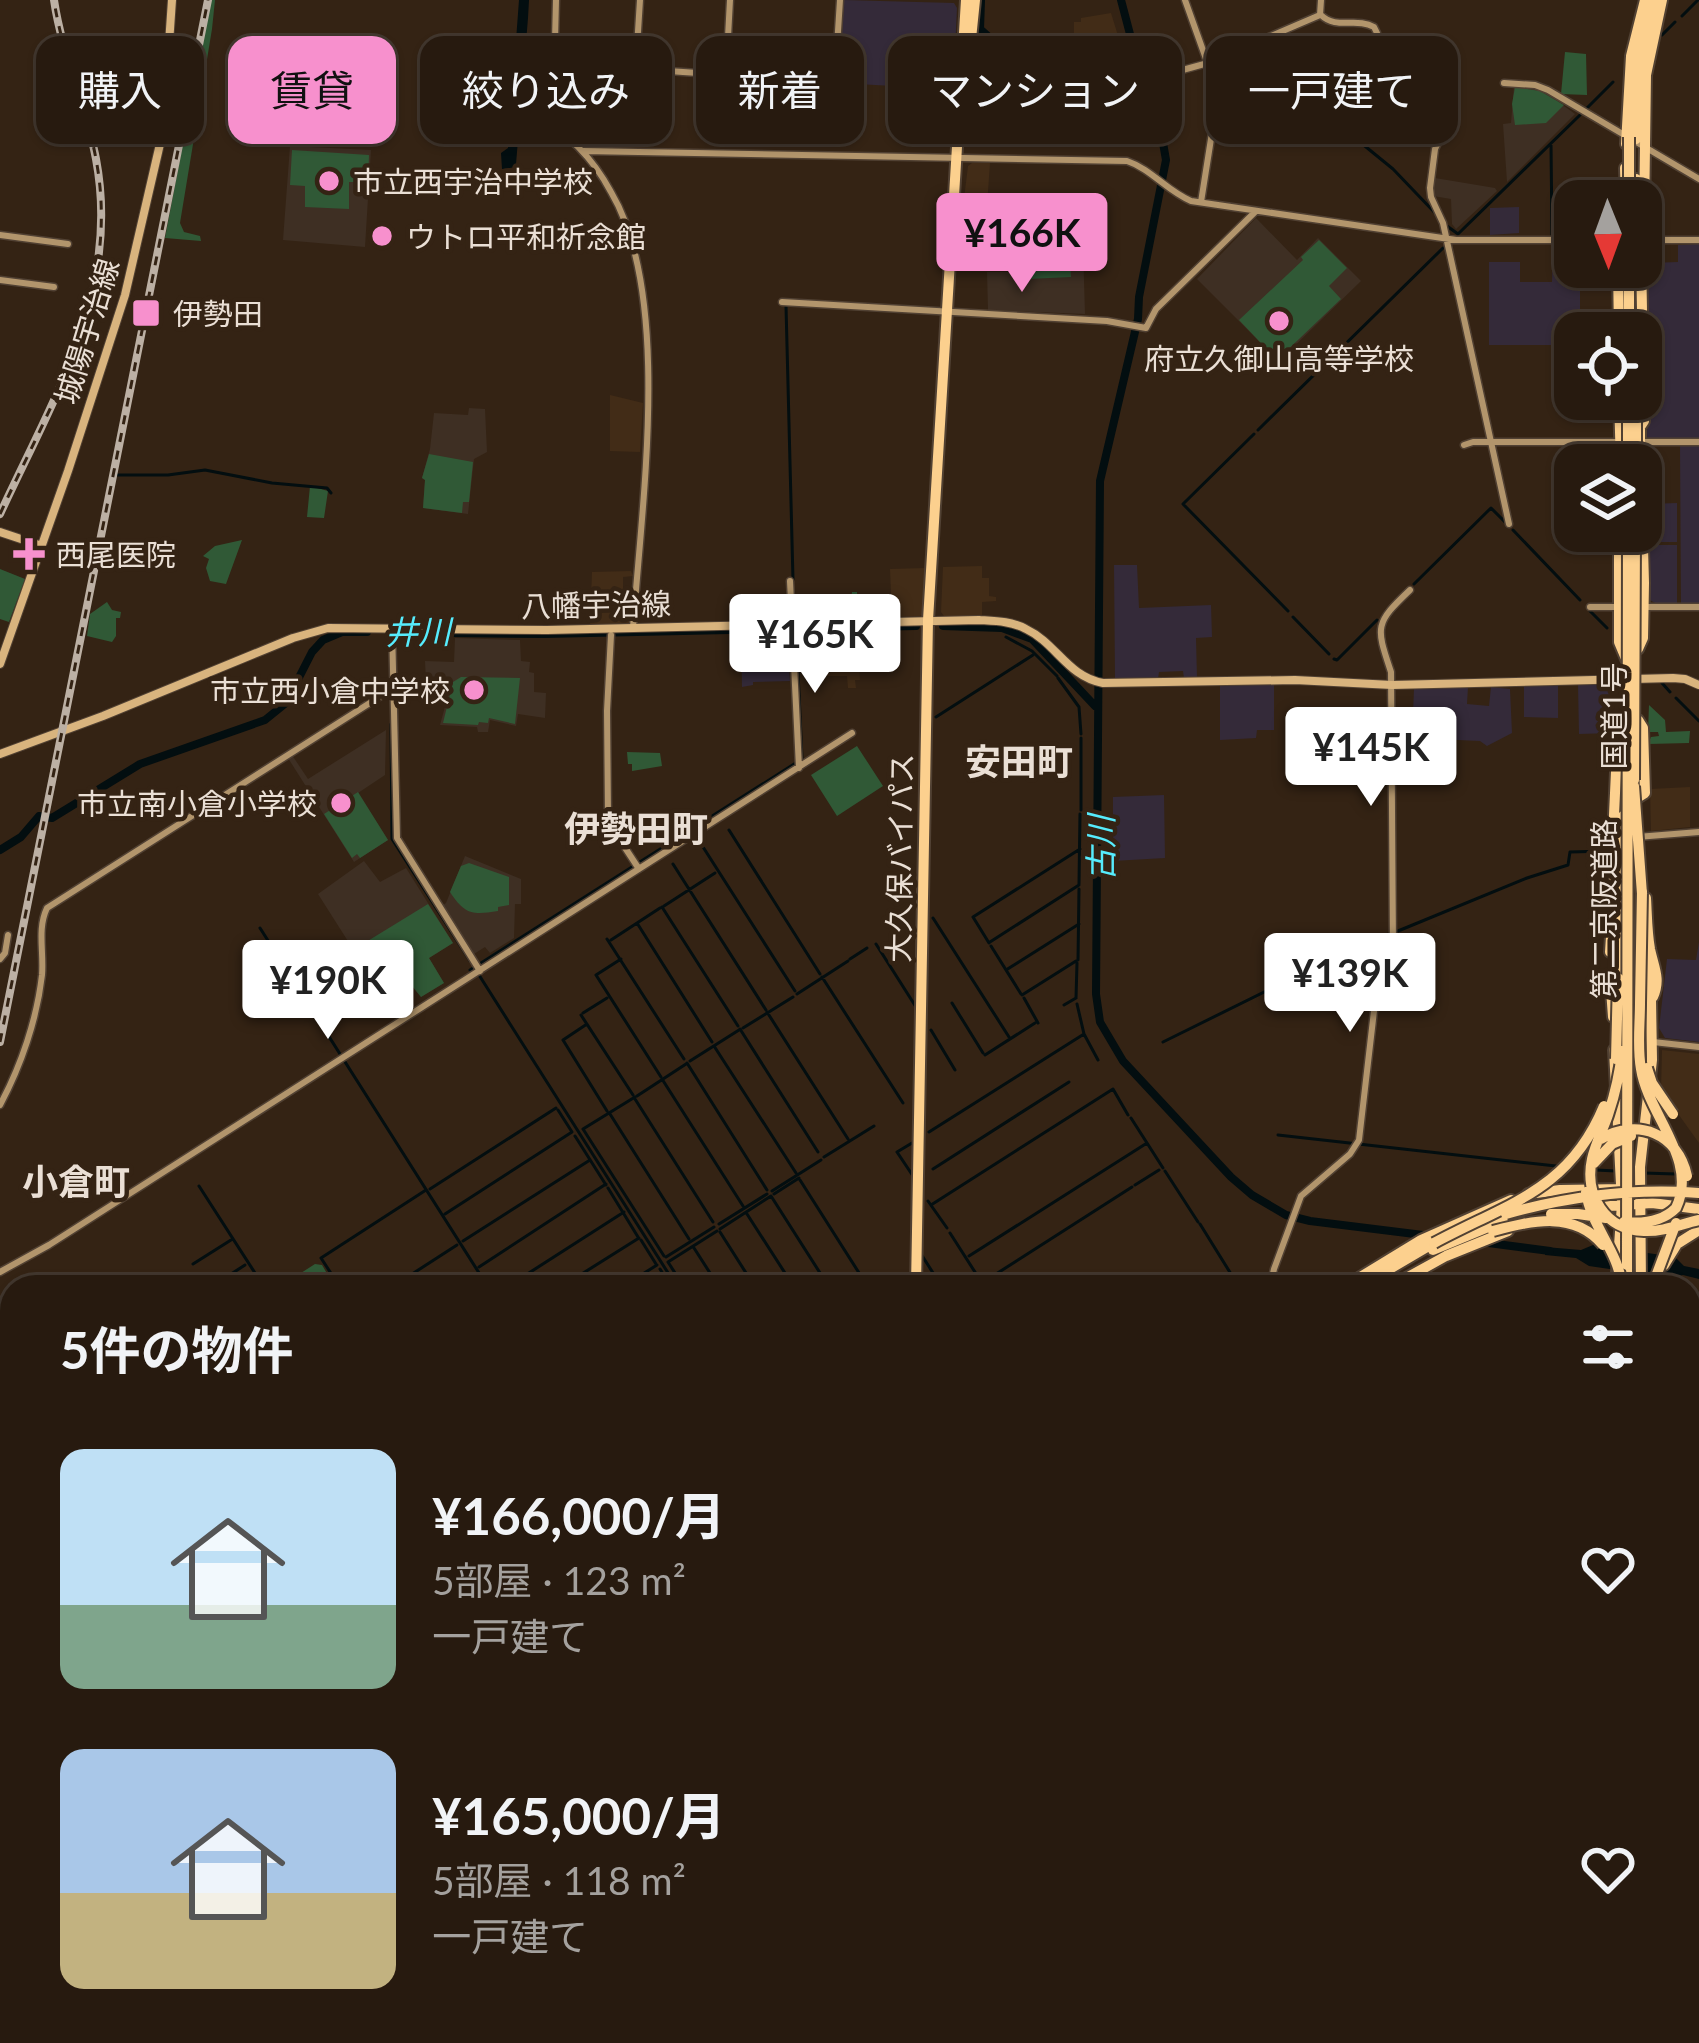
<!DOCTYPE html>
<html lang="ja">
<head>
<meta charset="utf-8">
<style>
	:root { --surface:#271a0f; --page:#2f2318; --text:#f1f3f6; --muted:#a4a19e; --line:#43382f; --accent:#f790cd }
	body { margin:0; font-family:Lato,"Noto Sans JP",sans-serif; background:var(--page); color:var(--text); height:100vh; display:flex; flex-direction:column; font-size:45px; white-space:nowrap }
	* { box-sizing:border-box; margin:0 }
	p { font-size:39px; color:var(--muted) }
	.icon { flex:none; width:66px; height:66px; fill:none; stroke:currentColor; stroke-width:2; stroke-linecap:round; stroke-linejoin:round }
	.map { position:relative; flex:1; overflow:hidden }
	.details { position:absolute; left:0px; top:1275px; width:1701px; height:768px; display:flex; flex-direction:column; background:var(--surface); border-radius:36px 36px 0 0; box-shadow:0 3px 9px #0004,0 0 0 3px var(--line) }
	.details>* { flex:none }
	.guide { position:absolute; left:36px; top:36px; width:1629px; height:108px; display:flex; gap:24px }
	.needle { width:78px; rotate:179deg }
	.tools { position:absolute; left:1554px; top:180px; display:grid; gap:24px }
	.tools a { display:grid; place-items:center; width:108px; height:108px; border-radius:24px; background:var(--surface); box-shadow:0 3px 9px #0004,0 0 0 3px var(--line); font-size:60px }
	.price { position:absolute; translate:-50% -102px; padding:0 27px; border-radius:12px; background:#fff; color:#222; font-size:39px; line-height:78px; filter:drop-shadow(0 3px 6px #0008) }
	.price::after { content:''; position:absolute; left:50%; top:72px; width:36px; height:27px; margin-left:-18px; background:inherit; clip-path:polygon(0 0,100% 0,50% 100%) }
	.price.active { background:var(--accent); color:#111 }
	ul { padding:0; list-style:none }
	li { display:flex; align-items:center; gap:36px; height:300px; padding:0 60px }
	li span { display:grid; place-items:center; flex:none; width:336px; height:240px; border-radius:24px; color:#555 }
	li>.icon { margin-inline-start:auto }
	span .icon { width:144px; height:144px; fill:#fffc; stroke-width:1 }
	li b { font-size:51px }
	h2 { display:flex; justify-content:space-between; align-items:center; height:144px; padding:0 60px; font-size:51px }
	.chip { padding:0 42px; border-radius:24px; background:var(--surface); box-shadow:0 3px 9px #0004,0 0 0 3px var(--line); font-size:42px; line-height:108px }
	.chip.active { background:var(--accent); color:#111 }
	.map>svg:first-child { display:block }
	.built { fill:#422c17 }
	.industrial { fill:#342a39 }
	.education { fill:#3e2f23 }
	.green { fill:#305936 }
	.water { fill:#030e10 }
	.lines { fill:none; stroke-linecap:round; stroke-linejoin:round }
	.stream { stroke:#030e10; stroke-width:3 }
	.river { stroke:#030e10; stroke-width:8 }
	.secondary-casing { stroke:#514133; stroke-width:9 }
	.primary-casing { stroke:#514133; stroke-width:10 }
	.highway-casing { stroke:#514133; stroke-width:14 }
	.secondary { stroke:#b2956c; stroke-width:6 }
	.primary { stroke:#d9b47e; stroke-width:8 }
	.highway { stroke:#fcd08e; stroke-width:10 }
	.rail-casing { stroke:#bcb0a4; stroke-width:8 }
	.rail { stroke:#342314; stroke-width:3; stroke-dasharray:9; stroke-linecap:butt }
	.highway-bridge-casing { stroke:#514133; stroke-width:14; stroke-linecap:butt }
	.highway-bridge { stroke:#fcd08e; stroke-width:10 }
	.poi-dot { fill:#f790cd; stroke:#342314; stroke-width:4.5 }
	.labels { text-anchor:middle; dominant-baseline:central; stroke-width:9; stroke-linejoin:round; paint-order:stroke }
	.poi-label { font-size:30px; fill:#eadfd5; stroke:#342314; text-anchor:start }
	.street-label { font-size:30px; fill:#eadfd5; stroke:#342314 }
	.water-label { font-size:33px; font-style:italic; fill:#56ecfd; stroke:#342314 }
	.quarter-label { font-size:36px; font-weight:bold; fill:#eadfd5; stroke:#342314 }
</style>
</head>
<body>
<div class="map">
<svg width="1699" height="2043" viewBox="0 0 1699 2043">
	<rect width="100%" height="100%" fill="#342314"/>
	<path class="built" d="M1111 13 1124 55 1091 61 1088 45H1082L1074 40V22H1081V18Z
		M933 50 955 51 951 90 931 89Z
		M972 163H990L987 206 963 207 968 166Z
		M610 395 643 403 640 452 610 451Z
		M982 566V578H989V596L996 597V601L982 602V617L944 616 941 612 943 567Z
		M926 568 923 614 920 616 892 617 890 569Z
		M631 571 633 576 623 577V595L631 596V600H623L622 606 631 607 630 623 590 626 592 572Z
		M858 633 860 680H855L856 688H848L847 676H818V668H800L798 635Z
		M771 636 788 640V654L747 656V637Z
		M1690 787V827L1651 831 1650 789Z
		M1662 1050 1699 1054V1143L1661 1090Z"/>
	<path class="industrial" d="M844 0 954 3 957 8 955 50 931 49 929 88 839 83Z
		M1519 207V233L1490 235V208Z
		M1699 244V439H1647L1648 263 1678 262V245Z
		M1553 245H1575V267H1580V333H1575V345H1489V262H1520V282H1552Z
		M1680 444H1699V603H1681Z
		M1677 503V542H1649L1648 504Z
		M1648 545H1677V603H1655L1648 599Z
		M1114 565H1137L1139 608 1211 605 1212 637 1196 638 1197 678H1184L1183 671 1159 672 1158 679H1115Z
		M741 637H747L748 655 788 654 790 681 753 682V685L742 687Z
		M1274 683V730H1257L1256 738 1220 740V684Z
		M1613 683V733L1579 734 1578 685Z
		M1558 685V718L1524 717V686Z
		M1468 687 1467 704 1489 706 1491 687 1510 689 1512 733 1487 746 1480 741 1412 738 1414 689Z
		M1164 795 1165 858 1113 861V797Z
		M1699 942V1042L1665 1038 1659 1028 1667 959 1696 960Z"/>
	<path class="education" d="M1514 86 1532 87 1545 92 1575 114 1507 182 1503 124 1511 123Z
		M290 146 371 150 365 247 283 240Z
		M1435 178 1495 188 1497 191 1456 229 1452 224 1451 199 1433 196Z
		M1076 208 1082 212 1085 314 988 310 987 272H1017L1025 267 1026 211Z
		M1256 218 1297 260 1318 238 1361 281 1279 361 1197 279Z
		M469 408 485 409 487 452 474 459 468 514 423 508 425 480 422 478 430 449 434 413 468 415Z
		M455 638 520 640 521 661 530 662 529 672 534 673V692L546 693 545 718 518 714 516 726 490 720 488 732H478L477 727 440 725 446 703 427 702 425 661 454 662Z
		M386 730 385 775 358 793 388 840 354 862 288 758 292 755 308 779Z
		M465 856 521 879V904H515L514 938 490 953 485 947 474 954 443 905 446 903Z
		M364 861 380 882 406 868 453 943 429 958 444 983 421 997 412 986 386 1001 318 894Z"/>
	<path class="green" d="M210 0H215L212 29 180 223 184 232 200 236 201 241 165 238Z
		M1565 52 1586 54 1587 95 1561 94Z
		M1515 87 1540 91 1564 105 1546 123 1515 125 1512 104Z
		M292 150 369 155 368 182H349V209L305 207V186L290 185Z
		M1079 210 1082 261 1070 262 1071 277 1028 279V211Z
		M1319 240 1347 268 1329 286 1341 299 1277 360 1239 320 1303 260 1301 257Z
		M429 454 473 462 469 502H463L462 513 423 508 425 480 422 478Z
		M310 486 328 491 324 518 307 517Z
		M242 540 226 584 210 581 206 568 209 559 203 556 215 546Z
		M0 569 25 579 9 622 0 619Z
		M852 592H857L858 619 827 620V601L851 600Z
		M107 602 112 610 121 612 120 618H116V636L112 642 87 636 90 614Z
		M461 677 520 678 515 724 489 718 488 723 479 722 478 725 443 723 453 682Z
		M1649 705 1665 720 1666 732 1690 731 1689 743 1648 744 1651 737 1659 736 1658 732H1648Z
		M857 746 883 786 837 816 811 775Z
		M627 752 660 753 662 766 632 771V764H628Z
		M358 792 388 840 360 858 357 854 352 858 324 814Z
		M469 863 509 877V905L498 907V911C473 915 465 915 450 892L461 866Z
		M428 904 453 943 429 958 444 983 421 997 412 986 386 1001 353 950Z
		M315 1264 322 1265 335 1287H279Z"/>
	<path class="water" d="M519 0H529L528 18 516 164V167L502 169 501 153 508 148Z
		M1593 1245 1675 1257 1684 1266 1699 1269V1279L1683 1275 1671 1278 1589 1266 1576 1258 1545 1255V1247L1581 1250Z"/>
	<g class="lines">
		<path class="stream" d="M1682 16 1698 0
			M1662 35 1675 22
			M1269 47 1355 138 1393 169 1437 215
			M1585 110 1613 82
			M1551 145 1552 235
			M1447 226 1458 234 1580 115
			M786 306 793 580
			M1258 430 1443 248
			M1254 434 1183 504 1288 611
			M118 475H168L205 470 272 483 327 488 331 493
			M1513 530 1580 600
			M1414 584 1491 508 1506 523
			M1590 611 1607 628
			M1293 617 1329 654
			M1006 637 1032 651 1057 676
			M1334 659 1337 660 1377 620
			M1058 678 1079 707 1081 734
			M1662 683 1670 692
			M1676 698 1699 721
			M936 717 1033 655
			M391 724 392 839 470 961
			M1081 810V738
			M729 830 820 974
			M703 847 795 991
			M673 864 766 1010
			M1079 884 1080 814
			M664 906 715 873
			M662 907 738 1026
			M933 918 1009 1037
			M637 923 712 1042
			M260 928 488 1287
			M1398 931 1527 878 1568 865 1570 852 1607 851
			M607 939 684 1059
			M611 940 660 908
			M990 942 1079 885
			M989 943 973 917 1080 849
			M876 944 916 1007
			M991 946 1021 994
			M621 959 596 975 661 1077
			M850 959 867 948
			M1078 960 1079 889
			M470 970 802 759 796 628
			M1006 970 1079 924
			M479 975 677 1287
			M822 977 903 1103
			M797 994 848 961
			M1022 995 1076 961
			M1024 998 1038 1023
			M1076 998 1077 963
			M952 1003 983 1053
			M1077 1004 1084 1034 1098 1060
			M1064 1005 1076 998
			M767 1012 848 1139
			M583 1013 607 998
			M581 1015 633 1095
			M587 1024 563 1040 607 1111
			M743 1028 793 997
			M740 1029 818 1152
			M931 1030 955 1070
			M1163 1042 1329 960 1337 954 1389 934
			M714 1046 796 1173
			M985 1055 1035 1023
			M690 1061 739 1030
			M687 1063 767 1190
			M662 1079 743 1206
			M637 1096 686 1064
			M635 1097 583 1129 664 1256
			M635 1099 713 1222
			M558 1110 572 1132
			M610 1114 689 1239
			M1131 1118 1163 1168
			M929 1132 1084 1034
			M1278 1135 1556 1166
			M575 1136 606 1185
			M912 1143 897 1152 913 1176
			M824 1157 874 1126
			M933 1169 1069 1082
			M1596 1170 1616 1171
			M1165 1171 1198 1222
			M1643 1173 1676 1174
			M800 1180 868 1287
			M1135 1185 1159 1170
			M199 1186 264 1287
			M608 1188 638 1237
			M430 1189 556 1108
			M772 1191 821 1160
			M774 1194 799 1178
			M928 1201 947 1228
			M931 1205 1113 1089 1128 1115
			M445 1214 572 1132
			M747 1214 794 1287
			M719 1224 767 1194
			M1200 1224 1231 1274 1210 1287
			M720 1229 771 1196 829 1287
			M720 1232 755 1287
			M950 1233 982 1283 1132 1187
			M641 1240 656 1264
			M463 1241 590 1160
			M694 1248 719 1287
			M921 1254 942 1287
			M969 1256 1147 1143
			M666 1257 714 1227
			M193 1264 231 1240
			M479 1267 606 1184
			M660 1269 671 1287
			M336 1281 321 1258 426 1190
			M339 1286V1287
			M211 1287 245 1265
			M392 1287 457 1245
			M507 1287 624 1212
			M561 1287 639 1238
			M622 1287 657 1265
			M684 1287 668 1262 717 1231
			M0 1386 12 1387
			M1689 1501 1699 1494
			M0 1590 12 1601
			M0 1687 12 1681
			M314 2031 319 2043
			M320 2031 325 2043
			M376 2031 384 2043
			M490 2031 497 2043
			M739 2031 747 2043
			M746 2031 754 2043
			M495 2033 498 2031
			M0 2037H95
			M256 2043 310 2031
			M535 2043 554 2031
			M596 2043 615 2031
			M651 2043 670 2031
			M711 2043 730 2031
			M768 2043 786 2031
			M824 2043 843 2031
			M837 2043 856 2031"/>
		<path class="river" d="M981 0 980 29 990 38C1043 40 1095 68 1143 90
			M1121 0 1145 91 1158 114 1166 160 1139 297 1138 319 1100 481 1096 994 1100 1022 1123 1061 1231 1177 1252 1195 1286 1215 1310 1221 1431 1236
			M943 626 1002 628 1032 639 1095 706
			M448 633 544 634 916 626
			M0 850 21 837 39 816 52 818 140 764 265 720 286 703 312 652 323 640 342 632H367
			M1481 1242 1550 1251"/>
		<defs>
			<path id="secondary" d="M556 0 553 122C560 132 570 139 579 148 591 160 603 177 611 192 673 297 641 508 633 628
				M640 0 636 63 639 69 828 82 835 78 840 0
				M1185 0 1215 84 1217 101 1201 202
				M1321 15C1336 30 1357 17 1374 27L1377 33 1375 87
				M1127 62 1129 75 1135 79 1157 77 1208 63 1320 15 1321 0
				M726 74 730 0
				M1504 83 1535 85 1548 90 1699 179
				M1443 133 1435 149 1430 188 1431 197 1443 223 1509 524
				M583 151 1127 161C1151 169 1167 191 1191 201L1456 240H1575
				M0 235 68 244
				M1641 240H1699
				M0 280 54 287
				M782 302 1107 321 1146 328 1156 309 1256 211
				M1643 442H1699
				M1464 445 1473 442H1623
				M790 581 799 768
				M1590 607H1617
				M1643 607H1699
				M392 627 397 838 480 971
				M611 635 607 711 608 815 618 837 639 869
				M1637 837 1699 832
				M0 959 5 953 8 935
				M1653 1042 1699 1047
				M0 1105C21 1066 37 1019 42 975 44 952 37 929 47 908L395 687
				M0 1272 49 1245 852 733
				M1270 1287 1274 1269 1301 1196 1350 1154 1359 1140 1374 1011 1393 948 1391 672C1376 627 1374 624 1410 590
				M0 1301 12 1330
				M143 2031 147 2043
				M477 2031 484 2043
				M92 2043 109 2031"/>
			<path id="primary" d="M0 532 42 546
				M0 664 68 471 125 295 163 131 172 0
				M0 754 103 716 293 638 328 628 547 630 979 620C995 621 1011 621 1026 629 1056 643 1068 677 1103 683L1295 680 1392 685 1673 678 1685 679 1699 685"/>
			<path id="highway" d="M968 68 975 0
				M1636 139 1641 54 1655 0
				M1626 144 1631 56 1645 0
				M1625 168 1626 201
				M1636 179V201
				M1641 221 1644 218 1646 75 1662 0
				M1641 238V244
				M1618 267 1619 333
				M1629 333V267
				M1619 399 1621 465
				M1619 531V642L1627 661
				M1638 649 1643 638 1644 583 1640 442V427L1644 421 1641 255
				M1637 798 1645 793 1643 728 1638 720
				M1646 898C1647 915 1647 933 1650 949 1654 968 1661 979 1653 997
				M1610 952 1615 875 1613 836 1618 729 1627 718
				M1610 976 1613 1017
				M1615 983 1621 899 1623 816
				M1614 1050 1622 1204 1616 1287
				M1528 1194 1560 1190 1624 1189
				M1595 1207 1652 1203 1699 1209
				M1433 1250 1508 1219
				M1664 1265 1677 1244 1699 1230
				M916 1287 928 620 966 0
				M1344 1287 1421 1240 1511 1200
				M1359 1287 1439 1240
				M1390 1287 1446 1256 1508 1231
				M1627 1287V1265
				M1641 1287 1640 1167 1652 1060 1651 999 1645 954
				M0 1944 12 1950
				M0 1955 12 1960
				M0 1964 12 1969
				M1619 2031 1620 2043
				M1627 2031V2043
				M1638 2043V2031"/>
		</defs>
		<use href="#secondary" class="secondary-casing"/>
		<use href="#primary" class="primary-casing"/>
		<use href="#highway" class="highway-casing"/>
		<use href="#secondary" class="secondary"/>
		<use href="#primary" class="primary"/>
		<use href="#highway" class="highway"/>
		<defs>
			<path id="rail" d="M0 514C53 399 121 291 96 159 86 105 62 55 54 0
				M0 1042 208 0
				M0 1317 12 1343
				M486 2031 493 2043"/>
		</defs>
		<use href="#rail" class="rail-casing"/>
		<use href="#rail" class="rail"/>
		<defs>
			<path id="highway-bridge" d="M1629 137V179
				M1628 465V399
				M1636 465V399
				M1634 780 1635 531
				M1634 786 1642 894
				M1622 1051C1620 1073 1615 1094 1608 1115 1603 1130 1595 1144 1592 1159 1584 1195 1605 1230 1644 1231 1663 1232 1681 1224 1699 1220
				M1616 1059 1618 978
				M1647 1068 1652 1083 1673 1114
				M1601 1139C1638 1117 1678 1134 1687 1176
				M1594 1163 1612 1144 1631 1136
				M1586 1192C1591 1227 1619 1251 1622 1287
				M1506 1214C1570 1196 1633 1188 1699 1193
				M1551 1214H1578L1606 1218
				M1624 1222C1643 1224 1662 1222 1676 1208 1699 1160 1648 1115 1641 1069 1637 1047 1640 1025 1640 1003 1641 966 1641 928 1642 891
				M1493 1231C1532 1221 1574 1210 1603 1245
				M1434 1243C1508 1203 1569 1191 1604 1106
				M1627 1265 1628 531
				M1652 1287 1676 1223"/>
		</defs>
		<use href="#highway-bridge" class="highway-bridge-casing"/>
		<use href="#highway-bridge" class="highway-bridge"/>
	</g>
	<g class="poi-dot">
		<circle cx="329" cy="181" r="12"/>
		<circle cx="382" cy="236" r="12"/>
		<rect x="131" y="298" width="30" height="30" rx="6"/>
		<circle cx="1279" cy="321" r="12"/>
		<path d="M23 536h12v12h12v12h-12v12h-12v-12h-12v-12h12z"/>
		<circle cx="474" cy="690" r="12"/>
		<circle cx="341" cy="803" r="12"/>
	</g>
	<g class="labels">
		<g class="poi-label">
			<text x="353" y="181">市立西宇治中学校</text>
			<text x="406" y="236">ウトロ平和祈念館</text>
			<text x="173" y="313">伊勢田</text>
			<text x="1279" y="358" text-anchor="middle">府立久御山高等学校</text>
			<text x="56" y="554">西尾医院</text>
			<text x="450" y="690" text-anchor="end">市立西小倉中学校</text>
			<text x="317" y="803" text-anchor="end">市立南小倉小学校</text>
		</g>
		<g class="street-label">
			<text transform="translate(86 331) rotate(-73)">城陽宇治線</text>
			<text transform="translate(596 604) rotate(-1)">八幡宇治線</text>
			<text transform="translate(1613 716) rotate(-90)">国道1号</text>
			<text transform="translate(899 858) rotate(-89)">大久保バイパス</text>
			<text transform="translate(1603 909) rotate(-90)">第二京阪道路</text>
		</g>
		<g class="water-label">
			<text transform="translate(418 631) rotate(-1)">井川</text>
			<text transform="translate(1100 848) rotate(-90)">古川</text>
		</g>
		<g class="quarter-label">
			<text x="1019" y="761">安田町</text>
			<text x="636" y="828">伊勢田町</text>
			<text x="76" y="1181">小倉町</text>
		</g>
	</g>
</svg>
<div class="tools">
<a><svg class="needle" viewBox="-14 -14 28 28"><path d="M0-13l5 13h-10z" fill="#e53935"/><path d="M0 13l5-13h-10z" fill="#a4a19e"/></svg></a>
<a><svg class="icon" aria-label="locate" viewBox="0 0 24 24"><circle cx="12" cy="12" r="6"/><path d="M12 2v4M12 18v4M2 12h4M18 12h4"/></svg></a>
<a><svg class="icon" aria-label="layers" viewBox="0 0 24 24"><path d="M12 4l9 5-9 5-9-5zM3 14l9 5 9-5"/></svg></a>
</div>
<b class="price active" style="left:1022px;top:295px">¥166K</b>
<b class="price" style="left:815px;top:696px">¥165K</b>
<b class="price" style="left:1371px;top:809px">¥145K</b>
<b class="price" style="left:1350px;top:1035px">¥139K</b>
<b class="price" style="left:328px;top:1042px">¥190K</b>
<div class="guide">
<a class="chip">購入</a>
<a class="chip active">賃貸</a>
<a class="chip">絞り込み</a>
<a class="chip">新着</a>
<a class="chip">マンション</a>
<a class="chip">一戸建て</a>
</div>
<section class="details">
<h2>5件の物件<svg class="icon" aria-label="filters" viewBox="0 0 24 24"><path d="M4 7h16M4 17h16"/><circle cx="9" cy="7" r="2"/><circle cx="15" cy="17" r="2"/></svg></h2>
<ul>
<li><span style="background:linear-gradient(#bfe0f5 65%,#7fa58c 0)"><svg class="icon" aria-label="home" viewBox="0 0 24 24"><path d="M3 11l9-7 9 7M6 9v11h12V9"/></svg></span><div><b>¥166,000/月</b><p>5部屋 · 123 m²</p><p>一戸建て</p></div><svg class="icon" aria-label="heart" viewBox="0 0 24 24"><path d="M12 20l-8-8c-3-5 5-10 8-4 3-6 11-1 8 4z"/></svg></li>
<li><span style="background:linear-gradient(#a9c7e8 60%,#c2b280 0)"><svg class="icon" aria-label="home" viewBox="0 0 24 24"><path d="M3 11l9-7 9 7M6 9v11h12V9"/></svg></span><div><b>¥165,000/月</b><p>5部屋 · 118 m²</p><p>一戸建て</p></div><svg class="icon" aria-label="heart" viewBox="0 0 24 24"><path d="M12 20l-8-8c-3-5 5-10 8-4 3-6 11-1 8 4z"/></svg></li>
</ul>
</section>
</div>
</body>
</html>
